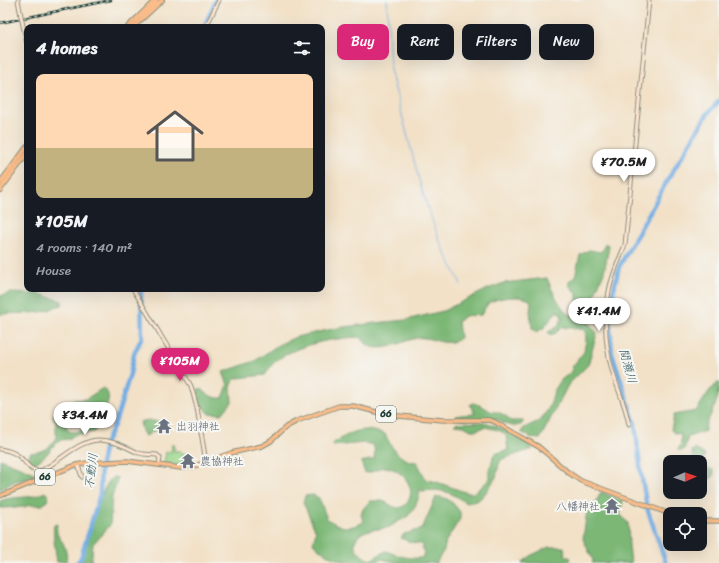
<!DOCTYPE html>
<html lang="en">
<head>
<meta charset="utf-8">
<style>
	:root { --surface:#171b24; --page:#20242c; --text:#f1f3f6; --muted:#9ea1a6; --line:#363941; --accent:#db2777 }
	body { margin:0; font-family:Sriracha,"Klee One",sans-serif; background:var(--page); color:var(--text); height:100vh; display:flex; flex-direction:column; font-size:15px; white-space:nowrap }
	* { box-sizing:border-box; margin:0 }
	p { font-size:13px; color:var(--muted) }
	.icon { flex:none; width:22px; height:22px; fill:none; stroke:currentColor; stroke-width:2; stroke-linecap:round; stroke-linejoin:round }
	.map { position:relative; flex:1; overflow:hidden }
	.drawer { position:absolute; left:24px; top:24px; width:301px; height:268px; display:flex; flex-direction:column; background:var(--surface); border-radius:8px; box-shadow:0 4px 16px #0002 }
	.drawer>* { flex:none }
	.banner { position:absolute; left:337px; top:24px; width:322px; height:36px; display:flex; gap:8px }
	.needle { width:26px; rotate:88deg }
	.buttons { position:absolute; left:663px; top:455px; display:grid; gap:8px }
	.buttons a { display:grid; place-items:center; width:44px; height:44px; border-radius:8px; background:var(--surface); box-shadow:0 4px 16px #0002; font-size:20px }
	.price { position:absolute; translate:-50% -34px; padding:0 9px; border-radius:14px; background:#fff; color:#222; font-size:13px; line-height:26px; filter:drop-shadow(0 1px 2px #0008) }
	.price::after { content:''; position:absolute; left:50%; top:24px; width:12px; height:9px; margin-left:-6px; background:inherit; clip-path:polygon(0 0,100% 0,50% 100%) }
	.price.current { background:var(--accent); color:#fff }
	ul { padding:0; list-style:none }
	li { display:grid; align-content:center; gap:8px; height:212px; padding:0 12px }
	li+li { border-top:1px solid var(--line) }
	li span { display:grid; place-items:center; height:124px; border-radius:8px; color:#555 }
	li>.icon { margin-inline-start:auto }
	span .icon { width:72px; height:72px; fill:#fffc; stroke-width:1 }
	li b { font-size:17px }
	h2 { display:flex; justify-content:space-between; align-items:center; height:48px; padding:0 12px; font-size:17px }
	.tag { padding:0 14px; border-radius:8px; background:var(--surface); box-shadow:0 4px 16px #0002; font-size:14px; line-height:36px }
	.tag.current { background:var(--accent); color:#fff }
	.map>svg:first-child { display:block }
	.green { fill:#9ad68a; stroke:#5c8a5f }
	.forest { fill:#7bb776; stroke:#4d7a55; fill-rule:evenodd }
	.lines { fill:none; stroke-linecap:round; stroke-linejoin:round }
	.stream { stroke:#72ade3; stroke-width:1 }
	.river { stroke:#72ade3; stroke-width:4.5 }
	.secondary-casing { stroke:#888f7e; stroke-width:5 }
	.primary-casing { stroke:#888f7e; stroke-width:5.5 }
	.highway-casing { stroke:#888f7e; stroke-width:6 }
	.secondary { stroke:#fde4d0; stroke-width:3 }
	.primary { stroke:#f9bc8a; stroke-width:3.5 }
	.highway { stroke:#f9bc8a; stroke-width:4 }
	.rail-casing { stroke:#1f3d34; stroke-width:2.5 }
	.rail { stroke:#f6f6f2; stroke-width:1; stroke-dasharray:3; stroke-linecap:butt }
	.secondary-bridge-casing { stroke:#888f7e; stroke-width:5; stroke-linecap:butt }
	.secondary-bridge { stroke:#fde4d0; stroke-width:3 }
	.labels { text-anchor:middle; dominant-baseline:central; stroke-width:4; stroke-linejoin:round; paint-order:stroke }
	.shield { fill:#f6f6f2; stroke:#60746d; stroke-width:1 }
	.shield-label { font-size:10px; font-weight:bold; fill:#1f3d34 }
	.worship-label { font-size:11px; fill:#5b616d; stroke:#f6f6f2; text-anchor:start }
	.water-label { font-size:12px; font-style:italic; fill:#345960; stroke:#f6f6f2 }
</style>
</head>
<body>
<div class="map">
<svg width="719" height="563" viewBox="0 0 719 563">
	<rect width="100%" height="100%" fill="#f6f6f2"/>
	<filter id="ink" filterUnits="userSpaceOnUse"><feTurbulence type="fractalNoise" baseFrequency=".025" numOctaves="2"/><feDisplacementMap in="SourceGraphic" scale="8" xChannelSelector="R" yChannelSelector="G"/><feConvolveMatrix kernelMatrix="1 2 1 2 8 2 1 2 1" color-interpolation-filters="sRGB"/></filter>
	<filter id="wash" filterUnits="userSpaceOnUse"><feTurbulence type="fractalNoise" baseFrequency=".012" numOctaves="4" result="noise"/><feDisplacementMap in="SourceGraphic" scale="16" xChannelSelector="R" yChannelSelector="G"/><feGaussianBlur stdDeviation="0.9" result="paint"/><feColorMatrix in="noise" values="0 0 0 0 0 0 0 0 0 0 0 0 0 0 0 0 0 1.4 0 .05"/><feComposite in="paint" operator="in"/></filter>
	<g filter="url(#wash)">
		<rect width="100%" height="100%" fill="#f2e1c7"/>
		<path class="green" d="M172 444H174V451H181V453L187 454 185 466 164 463 166 452H171Z"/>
		<path class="forest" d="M604 244H607L609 247 604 272 595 293V300L593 314 589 321 590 325 597 333 588 365 568 385 540 439 532 438 521 432 524 428 541 420 550 406 554 391 561 380 571 372 572 367 584 352 586 340 585 330C579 329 568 327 562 327L556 333 550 335 548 332 557 327 562 319 560 312H556L544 328 536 332 532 328 530 312 531 301C522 294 501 297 490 302 486 305 483 312 481 315 470 317 466 312 458 322L460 338C447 349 432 336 418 338 403 340 389 351 372 347 367 346 364 341 361 337 333 338 299 344 277 360 272 363 269 370 265 375L238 378 233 380 231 388 232 402 222 414 209 413C201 406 196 400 198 389H202C208 395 213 399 223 398L228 385 223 372 255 361 278 345 296 337 337 328 375 323 406 320 443 311 488 289 504 283 547 278C552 291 559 305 569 315H573L577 310V294L569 285V281L575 277 580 255 589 250 600 252 604 249Z
			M10 293 40 294 62 301V305C55 306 51 310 45 311 30 314 15 313 0 314V296Z
			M719 382C719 391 717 402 713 410 710 418 705 423 705 431L688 437 684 450H678L681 444V434L674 433 671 430 674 415 696 411 710 390Z
			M103 388C114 396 106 408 100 417 98 422 97 427 94 432L74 435 69 439 61 440 56 443 46 455 34 464H31L29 459 30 453 38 452 48 448 56 438V421L52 416 59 409 73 400 86 399ZM75 406 80 408 82 415 88 419 84 422 81 431 71 432 67 430 64 413 66 409Z
			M473 403 482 406 492 412H498L506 416 510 421H524L521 425 514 426 508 425 496 419 460 420 456 416 461 415 475 414 470 405Z
			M149 420C156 422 165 422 170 427 165 429 162 429 157 430 152 431 150 435 145 436L142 431 140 422 143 421Z
			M485 422C503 428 520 436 533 449L502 459 499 464 496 477 484 495 477 501 466 503C449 491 443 489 422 491L420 489C420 497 414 511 408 516 405 519 400 520 397 522 394 524 392 526 389 527 381 530 371 528 362 533 347 543 358 555 370 560L386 551C398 556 408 559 422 558L424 553 421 544 410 542 401 538 404 534 422 529 436 497C448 496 453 503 460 512V519L446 541 444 550 436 563H399L381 559 377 563C350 563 332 563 313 543L316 531C310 521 309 513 303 503L305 496 313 495 319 498 327 519C342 528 347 530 364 522L361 515 363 509 370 501C375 501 381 500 385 502 390 504 393 508 400 508 403 507 405 505 407 503 418 488 402 469 385 467 379 467 373 473 365 473L361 462 374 459 375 451 373 445 364 443 333 446V443C355 431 359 426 385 434 391 447 400 462 417 462L426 480C437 480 467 495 473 493 479 490 485 483 490 479V469L494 454 508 450 506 434 498 430 485 427 477 430H471L464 426 454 425 456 423Z
			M695 449 705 455 702 461 704 467 713 470 714 473 711 479 700 476V462H693L692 451Z
			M0 459 35 473 32 478 15 481 0 490Z
			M113 477 118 478 112 497 110 525 93 544 91 563H78L102 494 107 484Z
			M45 492 48 495V500L43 505H29L25 507 0 508V501C14 495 32 500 45 492Z
			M601 492 623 501 620 514 628 523 629 546 631 563H592L593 560 583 539 588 503 594 506Z
			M57 524C55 539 62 537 65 548 67 552 66 557 67 561L57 562C56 555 52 531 54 525Z
			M549 547H564L566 556 571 558 569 563H522L530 556Z"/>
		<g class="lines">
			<path class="stream" d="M387 0 390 70 421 187 429 211 440 242 461 284"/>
			<path class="river" d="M204 27 216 0
				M77 563 81 558 100 494 101 465 105 444 115 423 130 374 134 354 142 337 141 292 140 289
				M666 563 647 508 640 466 635 424 612 353 610 323 611 301 619 267 667 181 708 113 719 101"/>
		</g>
	</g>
	<g filter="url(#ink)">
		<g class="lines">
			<defs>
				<path id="secondary" d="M18 0 21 16
					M22 21 27 44
					M206 27 219 0
					M133 289 191 386 197 408 206 462
					M629 425C626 406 617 388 612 370 605 345 604 316 609 291 612 275 619 260 625 245L649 0
					M0 449C6 450 12 451 17 455 25 459 28 471 39 471 44 470 48 467 52 464 66 455 81 441 98 440 113 440 125 447 139 453 144 455 151 454 157 455L160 458 159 464
					M78 465 82 477"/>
				<path id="primary" d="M0 496 56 473 76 465 87 463 127 461 181 468 192 467 231 453 262 446 271 441 286 427 297 421 339 406H353L388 415 443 420H490L495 422 539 447 569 473 581 481 670 514
					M700 521H719"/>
				<path id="highway" d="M128 27 156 0
					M133 27 162 0
					M0 183 27 147
					M0 190 27 154"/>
			</defs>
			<use href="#secondary" class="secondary-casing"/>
			<use href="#primary" class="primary-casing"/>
			<use href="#highway" class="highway-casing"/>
			<use href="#secondary" class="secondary"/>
			<use href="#primary" class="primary"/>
			<use href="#highway" class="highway"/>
			<defs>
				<path id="rail" d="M0 23 111 0"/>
			</defs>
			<use href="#rail" class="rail-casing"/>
			<use href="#rail" class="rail"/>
			<defs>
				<path id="secondary-bridge" d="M21 16 22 21"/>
			</defs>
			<use href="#secondary-bridge" class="secondary-bridge-casing"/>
			<use href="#secondary-bridge" class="secondary-bridge"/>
		</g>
	</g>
	<defs>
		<symbol id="temple-bare" viewBox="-9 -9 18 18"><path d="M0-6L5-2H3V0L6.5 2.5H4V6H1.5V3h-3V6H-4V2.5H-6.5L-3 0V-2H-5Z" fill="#6b7280" stroke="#f6f6f2" stroke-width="2.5" paint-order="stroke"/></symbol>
	</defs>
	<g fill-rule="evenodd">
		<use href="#temple-bare" x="153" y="415" width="22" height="22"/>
		<use href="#temple-bare" x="177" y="450" width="22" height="22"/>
		<use href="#temple-bare" x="601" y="495" width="22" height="22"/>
	</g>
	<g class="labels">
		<g class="shield">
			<rect x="376" y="406" width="20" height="16" rx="3"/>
			<rect x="35" y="469" width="20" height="16" rx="3"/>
		</g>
		<g class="shield-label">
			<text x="386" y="414">66</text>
			<text x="45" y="477">66</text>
		</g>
		<g class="worship-label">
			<text x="176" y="426">出羽神社</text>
			<text x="200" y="461">農協神社</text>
			<text x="600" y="506" text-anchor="end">八幡神社</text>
		</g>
		<g class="water-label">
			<text transform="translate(628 366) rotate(74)">間瀬川</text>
			<text transform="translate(91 471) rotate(-83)">不動川</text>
		</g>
	</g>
</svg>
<div class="buttons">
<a><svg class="needle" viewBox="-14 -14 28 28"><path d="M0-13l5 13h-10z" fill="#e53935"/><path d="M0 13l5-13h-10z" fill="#9ea1a6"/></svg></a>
<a><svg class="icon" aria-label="locate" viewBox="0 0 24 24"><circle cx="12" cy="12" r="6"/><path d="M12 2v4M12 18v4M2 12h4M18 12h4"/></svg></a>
</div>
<b class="price" style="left:624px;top:183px">¥70.5M</b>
<b class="price" style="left:599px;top:332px">¥41.4M</b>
<b class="price current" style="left:180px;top:382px">¥105M</b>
<b class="price" style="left:85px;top:436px">¥34.4M</b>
<div class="banner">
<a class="tag current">Buy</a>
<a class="tag">Rent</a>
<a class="tag">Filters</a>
<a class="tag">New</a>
</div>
<section class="drawer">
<h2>4 homes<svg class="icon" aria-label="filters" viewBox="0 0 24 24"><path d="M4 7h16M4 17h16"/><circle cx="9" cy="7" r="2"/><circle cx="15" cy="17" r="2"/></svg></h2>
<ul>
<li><span style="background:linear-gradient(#ffd9b3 60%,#c2b280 0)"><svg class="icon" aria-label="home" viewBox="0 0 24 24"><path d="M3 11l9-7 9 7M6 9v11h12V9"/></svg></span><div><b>¥105M</b><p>4 rooms · 140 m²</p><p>House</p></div></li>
</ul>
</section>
</div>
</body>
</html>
